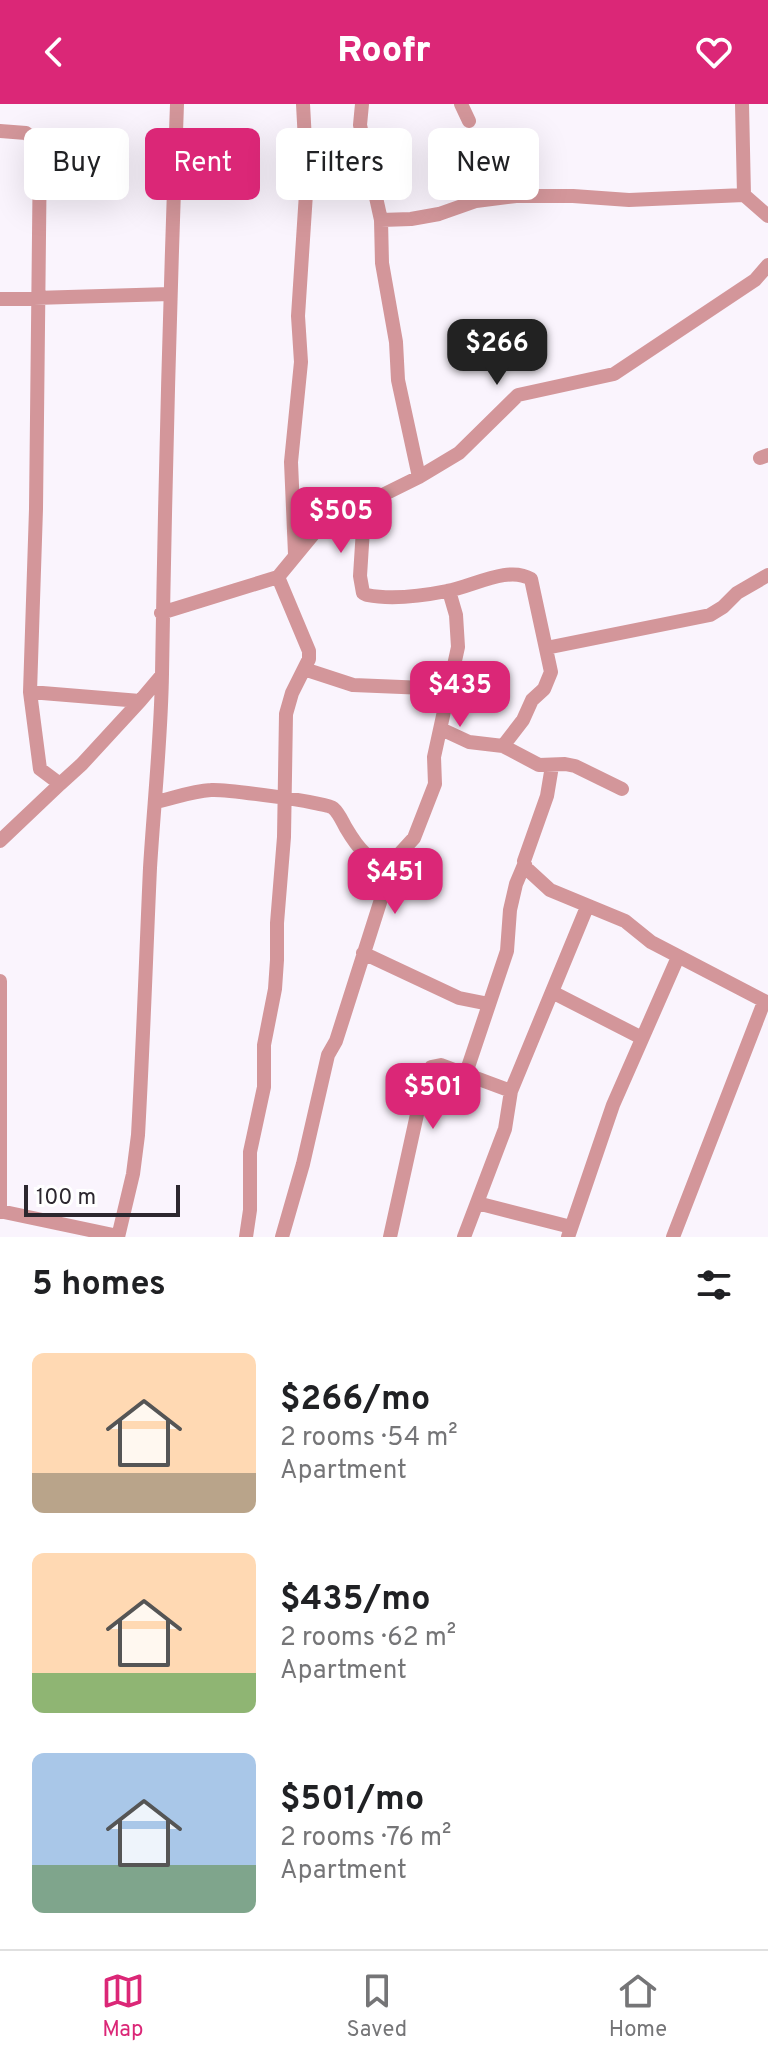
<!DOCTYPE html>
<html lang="en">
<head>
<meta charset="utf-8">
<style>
	:root { --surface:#fff; --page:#f6f6f6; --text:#202124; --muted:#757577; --line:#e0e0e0; --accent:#db2777 }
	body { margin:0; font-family:Overpass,sans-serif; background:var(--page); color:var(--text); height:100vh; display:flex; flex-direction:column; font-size:30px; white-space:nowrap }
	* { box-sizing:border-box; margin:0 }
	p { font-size:26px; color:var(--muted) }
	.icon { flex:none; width:44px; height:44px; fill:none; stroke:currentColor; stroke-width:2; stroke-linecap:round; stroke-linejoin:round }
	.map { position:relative; height:1133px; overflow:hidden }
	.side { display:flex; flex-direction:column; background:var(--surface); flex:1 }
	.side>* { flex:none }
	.guide { position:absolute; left:24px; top:24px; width:720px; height:72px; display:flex; gap:16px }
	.scale { position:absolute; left:24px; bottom:20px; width:156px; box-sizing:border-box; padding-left:8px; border:4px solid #2c272f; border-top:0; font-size:22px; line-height:28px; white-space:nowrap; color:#2c272f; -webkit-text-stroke:6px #fff; paint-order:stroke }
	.price { position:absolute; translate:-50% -68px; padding:0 18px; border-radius:16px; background:var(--accent); color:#fff; font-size:26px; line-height:52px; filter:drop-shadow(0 2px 4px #0008) }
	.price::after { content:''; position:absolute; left:50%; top:48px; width:24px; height:18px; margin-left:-12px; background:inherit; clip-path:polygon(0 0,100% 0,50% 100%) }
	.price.selected { background:#222; color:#fff }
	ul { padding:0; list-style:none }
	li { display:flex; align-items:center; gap:24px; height:200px; padding:0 32px }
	li span { display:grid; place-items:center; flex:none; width:224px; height:160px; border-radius:12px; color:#555 }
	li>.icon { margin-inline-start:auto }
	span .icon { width:96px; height:96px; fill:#fffc; stroke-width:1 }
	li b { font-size:34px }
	h2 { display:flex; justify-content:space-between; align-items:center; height:96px; padding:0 32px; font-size:34px }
	.chip { padding:0 28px; border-radius:12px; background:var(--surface); box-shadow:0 8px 32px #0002; font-size:28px; line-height:72px }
	.chip.selected { background:var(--accent); color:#fff }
	header { display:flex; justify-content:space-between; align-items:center; height:104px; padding:0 32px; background:var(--accent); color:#fff; font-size:36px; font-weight:800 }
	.dock { display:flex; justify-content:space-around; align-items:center; height:112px; border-top:2px solid var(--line); background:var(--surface); font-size:22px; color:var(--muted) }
	.dock a { display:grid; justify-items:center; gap:4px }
	.dock .selected { color:var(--accent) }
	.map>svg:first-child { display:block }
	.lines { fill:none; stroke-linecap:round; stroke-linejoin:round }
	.minor { stroke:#d3969a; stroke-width:14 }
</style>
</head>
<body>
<header><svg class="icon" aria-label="back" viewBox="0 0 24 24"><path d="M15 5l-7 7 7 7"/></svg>Roofr<svg class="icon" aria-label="heart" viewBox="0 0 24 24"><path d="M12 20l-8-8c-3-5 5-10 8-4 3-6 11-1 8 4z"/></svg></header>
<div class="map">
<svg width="768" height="1133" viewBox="0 0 768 1133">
	<rect width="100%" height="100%" fill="#faf4fd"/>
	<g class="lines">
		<path class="minor" d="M362 0 360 21 381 116 382 159 396 238 398 276 419 373
			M461 0 469 17
			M742 0 744 91 768 112
			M0 27 26 29 40 41 36 405 30 588 40 665 60 680 82 660 140 597
			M381 116 411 115 439 110 476 97 516 92H573L629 96 744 91
			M0 195 170 190
			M760 354 768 351
			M357 403 363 425 360 472 363 489 367 491C392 496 422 492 447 487 472 483 508 461 531 475L551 568 544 585 532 596 523 616 503 642
			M295 450 291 358 301 258 298 212 307 74 303 0
			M161 509 278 473 320 422 419 373 459 349 518 291 614 270 755 176 768 161
			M546 544 710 511 723 503 737 489 768 471
			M304 565 353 581 450 585
			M30 588 140 597 162 571
			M441 625 469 638 503 642 539 661 565 660 575 662 622 685
			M552 662 547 692 524 757 526 764 550 786 625 817 651 838 768 899
			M156 698C174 694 192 687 211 686 223 685 326 698 333 704 339 709 342 717 346 724 359 746 367 755 391 764L393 757 414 734 435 680 434 653 458 543 456 511 449 487
			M0 737 60 680
			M363 849 459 894 489 900
			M552 888 642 934
			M466 969 507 847 510 806 516 780 524 761
			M477 1099 571 1123
			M0 1107 118 1132
			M0 1108V877
			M118 1133 133 1070 138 1031C143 942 146 853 150 764 154 699 161 635 162 570 165 380 170 190 177 0
			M246 1133 250 1106V1048L264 983V941L275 885 277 856V819L284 733 286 610 292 589 309 555V547L278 473
			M282 1133 303 1060 328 951 336 937 391 764
			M390 1133 425 974 431 963 441 961 511 987
			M464 1133 505 1025 511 987 587 803
			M568 1133 613 1001 678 853
			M673 1133 764 898"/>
	</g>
</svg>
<div class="scale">100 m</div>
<b class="price selected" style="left:497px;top:283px">$266</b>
<b class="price" style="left:341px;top:451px">$505</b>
<b class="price" style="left:460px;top:625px">$435</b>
<b class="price" style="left:395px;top:812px">$451</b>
<b class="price" style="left:433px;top:1027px">$501</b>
<div class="guide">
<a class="chip">Buy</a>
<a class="chip selected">Rent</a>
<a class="chip">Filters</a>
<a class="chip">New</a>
</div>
</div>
<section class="side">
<h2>5 homes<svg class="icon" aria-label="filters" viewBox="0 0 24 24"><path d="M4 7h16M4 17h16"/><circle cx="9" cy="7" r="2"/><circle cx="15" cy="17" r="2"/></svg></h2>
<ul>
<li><span style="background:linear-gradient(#ffd9b3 75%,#b9a48a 0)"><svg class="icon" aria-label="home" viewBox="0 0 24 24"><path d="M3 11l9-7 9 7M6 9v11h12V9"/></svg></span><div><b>$266/mo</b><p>2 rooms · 54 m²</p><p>Apartment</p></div></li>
<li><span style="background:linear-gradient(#ffd9b3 75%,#8fb573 0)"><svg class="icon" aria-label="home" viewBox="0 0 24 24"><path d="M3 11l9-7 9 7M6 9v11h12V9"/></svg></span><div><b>$435/mo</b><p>2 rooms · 62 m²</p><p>Apartment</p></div></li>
<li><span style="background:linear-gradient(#a9c7e8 70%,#7fa58c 0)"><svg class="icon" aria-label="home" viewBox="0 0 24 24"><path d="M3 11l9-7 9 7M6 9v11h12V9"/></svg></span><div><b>$501/mo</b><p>2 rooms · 76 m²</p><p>Apartment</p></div></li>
</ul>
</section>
<nav class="dock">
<a class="selected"><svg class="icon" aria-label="map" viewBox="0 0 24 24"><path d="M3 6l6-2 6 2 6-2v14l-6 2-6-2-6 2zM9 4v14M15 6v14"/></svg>Map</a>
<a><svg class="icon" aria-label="saved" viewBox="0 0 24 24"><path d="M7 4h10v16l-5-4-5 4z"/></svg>Saved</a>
<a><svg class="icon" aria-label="home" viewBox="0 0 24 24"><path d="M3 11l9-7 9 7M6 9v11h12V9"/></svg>Home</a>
</nav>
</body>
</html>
